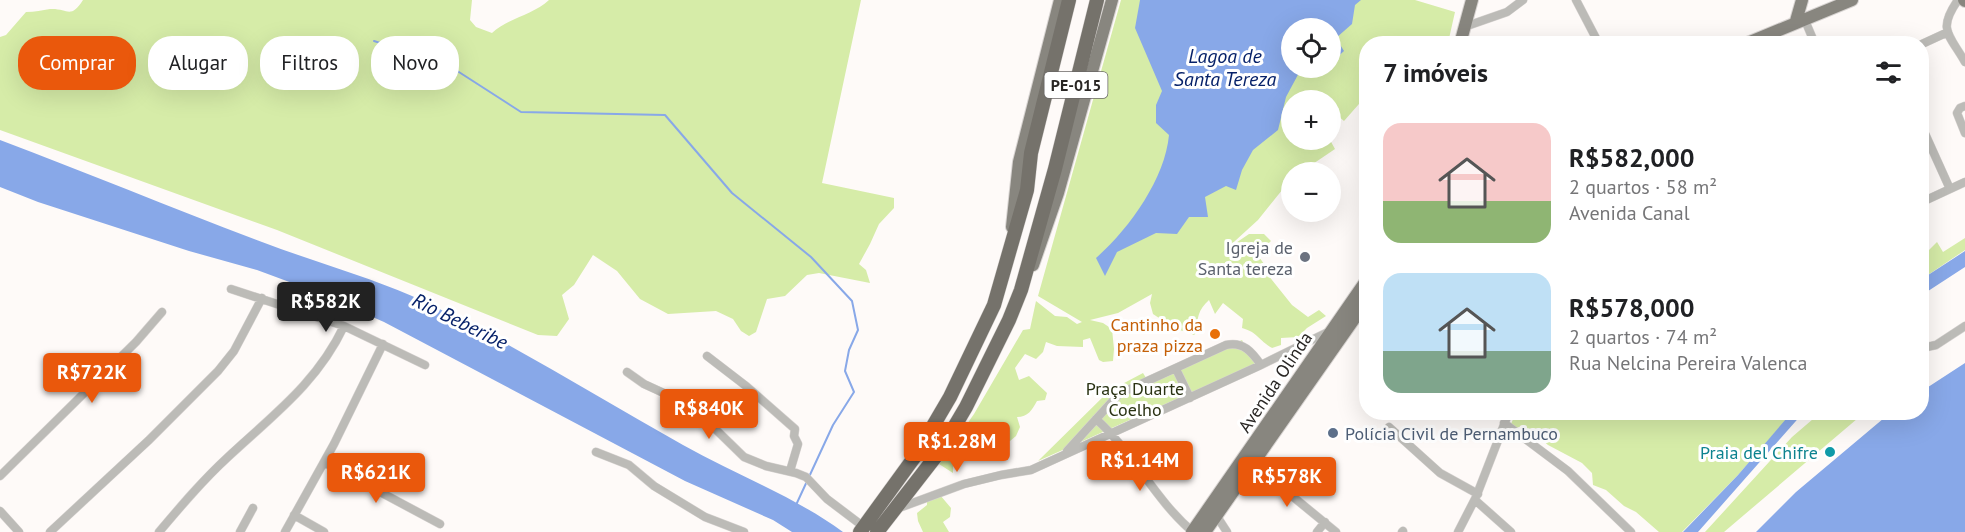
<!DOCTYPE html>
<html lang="pt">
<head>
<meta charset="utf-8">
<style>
	:root { --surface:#fff; --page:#f6f6f6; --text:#202124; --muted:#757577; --accent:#ea580c }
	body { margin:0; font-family:"PT Sans",sans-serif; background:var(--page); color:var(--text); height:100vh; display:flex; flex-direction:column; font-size:22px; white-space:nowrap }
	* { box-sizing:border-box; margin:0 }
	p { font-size:20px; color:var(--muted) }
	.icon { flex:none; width:33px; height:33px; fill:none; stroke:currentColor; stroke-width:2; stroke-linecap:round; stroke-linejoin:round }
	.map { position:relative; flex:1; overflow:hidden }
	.sheet { position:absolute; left:1359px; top:36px; width:570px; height:384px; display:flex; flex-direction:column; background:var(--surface); border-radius:24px; box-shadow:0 6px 24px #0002 }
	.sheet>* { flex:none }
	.top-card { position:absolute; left:18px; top:36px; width:570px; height:54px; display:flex; gap:12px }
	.controls { position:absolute; left:1281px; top:18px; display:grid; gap:12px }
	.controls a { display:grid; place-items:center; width:60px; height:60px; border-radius:50%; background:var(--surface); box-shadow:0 6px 24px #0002; font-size:30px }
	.price { position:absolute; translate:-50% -51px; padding:0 14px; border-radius:6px; background:var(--accent); color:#fff; font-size:20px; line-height:39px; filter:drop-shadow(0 2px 3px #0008) }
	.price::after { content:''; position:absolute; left:50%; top:36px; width:18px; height:14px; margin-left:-9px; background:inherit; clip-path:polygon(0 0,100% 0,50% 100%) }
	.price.on { background:#222; color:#fff }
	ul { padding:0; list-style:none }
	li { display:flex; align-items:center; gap:18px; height:150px; padding:0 24px }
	li span { display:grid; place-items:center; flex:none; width:168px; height:120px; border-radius:18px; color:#555 }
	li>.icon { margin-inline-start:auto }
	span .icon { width:72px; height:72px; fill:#fffc; stroke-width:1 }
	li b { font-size:26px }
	h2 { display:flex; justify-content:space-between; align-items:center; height:72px; padding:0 24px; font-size:26px }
	.chip { padding:0 21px; border-radius:24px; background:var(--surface); box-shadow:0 6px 24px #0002; font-size:21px; line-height:54px }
	.chip.on { background:var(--accent); color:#fff }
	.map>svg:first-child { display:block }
	.green { fill:#d6eca8; fill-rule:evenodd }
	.water { fill:#88a8e8 }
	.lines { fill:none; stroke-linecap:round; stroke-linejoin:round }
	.stream { stroke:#88a8e8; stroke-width:2 }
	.street-casing { stroke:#d8d4d2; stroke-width:9 }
	.primary-casing { stroke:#d8d4d2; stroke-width:14 }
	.highway-casing { stroke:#d8d4d2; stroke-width:15 }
	.street { stroke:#bcbbb7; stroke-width:8 }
	.primary { stroke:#88867f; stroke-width:12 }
	.highway { stroke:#75726b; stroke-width:14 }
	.worship-dot { fill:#6b7280; stroke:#fff; stroke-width:2 }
	.food-dot { fill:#e8710a; stroke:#fff; stroke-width:2 }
	.service-dot { fill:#5c6f8a; stroke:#fff; stroke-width:2 }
	.culture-dot { fill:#0f9aa8; stroke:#fff; stroke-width:2 }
	.labels { text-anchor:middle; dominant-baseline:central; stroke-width:6; stroke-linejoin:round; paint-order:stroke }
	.shield { fill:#fff; stroke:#696766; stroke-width:1.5 }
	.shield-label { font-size:16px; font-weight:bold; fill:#292624 }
	.worship-label { font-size:18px; fill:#5b616d; stroke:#fff; text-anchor:end }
	.food-label { font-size:18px; fill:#c56008; stroke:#fff; text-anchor:end }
	.street-label { font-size:18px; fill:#292624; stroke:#fff }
	.park-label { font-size:18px; fill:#293213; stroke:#fff }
	.service-label { font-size:18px; fill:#4e5e75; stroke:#fff; text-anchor:start }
	.culture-label { font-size:18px; fill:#0d838f; stroke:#fff; text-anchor:end }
	.water-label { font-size:20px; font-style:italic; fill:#062169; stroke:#fff }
</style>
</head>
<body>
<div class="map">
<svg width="1965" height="532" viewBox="0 0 1965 532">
	<rect width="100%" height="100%" fill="#fefaf8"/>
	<path class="green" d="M83 0H472L470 20 476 27 492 33C508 18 533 15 549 0H861L822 183 894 198V208L879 224 870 244 859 264 866 270 870 283 819 273 807 275 785 296 767 299 756 332 749 336 741 331 733 319 716 311 668 314 640 299 617 271 593 255 574 285 562 295 569 319 557 336 538 335 277 230 0 130V37L6 35 26 12C35 12 42 10 50 9 68 8 70 20 83 0Z
		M1121 0H1415L1455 12 1448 43 1373 44 1371 42 1366 44V49L1359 60 1366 67V96L1344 121 1331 110 1330 100H1292V140H1330L1335 149 1301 172H1292L1291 179 1258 220 1224 251 1249 234H1264L1271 241 1257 254 1269 271 1268 275 1292 305 1308 317 1319 310 1326 316 1307 328 1298 337 1281 338V345L1272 348C1258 340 1259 333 1242 328L1243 319 1223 303 1215 314 1209 300C1198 310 1197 318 1197 332L1194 335 1185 331 1168 329 1165 322 1153 314 1150 303 1152 294 1118 313 1090 320 1103 323 1112 329 1114 349 1113 361 1103 362 1099 360 1090 338 1083 340V347L1057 346 1046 342 1043 352 1036 359 1025 354 1015 368 1019 380 1029 376 1047 393 1045 400 1037 401C1032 410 1028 417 1017 417L1020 427 1016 436 1010 441 989 437 986 441 978 436 960 451V457L953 460V473L939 464 974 414 1023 330 1030 329 1036 301 1055 316 1067 317 1077 324 1082 322 1038 296ZM1292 28H1330V68H1292Z
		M1965 238V250L1922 279V251L1929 250 1937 242 1943 252Z
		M1242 340 1255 364 1038 461 1109 391 1143 373 1148 381 1166 377Z
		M1516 412 1792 413 1738 475 1682 532H1659L1636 512 1624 506 1606 490 1593 485 1592 473 1582 463 1548 445 1533 432 1522 426 1516 428 1511 424Z
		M1820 413H1864L1724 532H1705L1792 437Z
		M940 495 951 508 950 517 943 522 949 532H923L918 521 917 513 927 505V500Z"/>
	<path class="water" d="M1140 0H1361L1355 5 1352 24 1336 38 1344 51 1331 63 1330 28H1292V68H1325L1300 71 1286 97 1278 130 1253 150 1242 170 1236 190 1226 186 1205 197 1208 217H1189L1177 234 1156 233 1117 252 1105 276 1096 258C1129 229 1165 179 1169 135L1156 123V105L1162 91 1135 28Z
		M0 140C88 173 174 209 262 242 312 261 363 275 412 296 506 339 593 395 683 445 736 475 794 496 843 532H792L773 520 685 481 384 322 311 290 257 270 189 251 38 202 0 187Z
		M1965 251V267L1922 295V279Z
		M1965 363V532H1756L1796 492 1890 413 1922 412V391Z
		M1792 412 1803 413 1698 532H1683L1738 475Z"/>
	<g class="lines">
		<path class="stream" d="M374 41 448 65 521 112 665 115 732 193 811 257 852 301 858 330 849 350 845 371 854 392 833 425 796 505"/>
		<defs>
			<path id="street" d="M1576 0 1599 44
				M1958 0C1937 30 1949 34 1965 62
				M1804 18 1815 44
				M1464 27 1507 12 1523 0
				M1922 44 1948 32
				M1965 106 1960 108 1957 113 1965 133
				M1922 127 1950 189
				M1922 202 1965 182
				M231 289 344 326 425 365
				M1922 348 1936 345 1965 326
				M707 356 746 386 795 429 794 436 798 444 790 471
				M1176 369 1190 398
				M627 372 644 384 681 401 704 418 744 457 766 466 796 473 806 477 827 499 864 527
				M1096 419C1133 452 1155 500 1193 532
				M1504 423 1568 471 1631 532
				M1389 427 1440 473 1478 494
				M1067 451 1119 394 1226 345C1243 341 1252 352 1261 365
				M596 452 629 465 654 486 705 517 744 532
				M324 462 440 524
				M1253 464 1336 532
				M0 476 136 342 162 312
				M1475 500 1511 532
				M899 508 964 484 1001 475 1031 470 1261 365 1330 331
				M0 511 19 532
				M294 515 324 532
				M1216 515 1227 532
				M50 532 149 440 218 371 234 351 262 298
				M159 532C181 506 203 480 228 457 273 415 317 383 344 326
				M240 532 253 508
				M285 532 334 444 383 344
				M1317 532 1325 522
				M1402 532 1403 531
				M1458 532 1476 497 1509 412"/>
			<path id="primary" d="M1964 0 1965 1
				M1796 21 1802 0
				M1460 44 1472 0
				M1745 44 1852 0
				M1012 227 1019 162 1060 0
				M1033 265 1058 193 1112 0
				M1192 532 1366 281
				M1205 532 1366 302"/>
			<path id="highway" d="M860 532 916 455 950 397 994 305 1027 190 1031 153 1069 0
				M877 532 940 451 966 407 1009 320 1021 290 1055 169 1097 0"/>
		</defs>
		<use href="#street" class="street-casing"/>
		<use href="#primary" class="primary-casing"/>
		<use href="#highway" class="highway-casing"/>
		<use href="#street" class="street"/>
		<use href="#primary" class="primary"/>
		<use href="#highway" class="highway"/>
	</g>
	<circle class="worship-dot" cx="1305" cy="257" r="6"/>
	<circle class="food-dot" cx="1215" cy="334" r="6"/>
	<circle class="service-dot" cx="1333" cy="433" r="6"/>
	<circle class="culture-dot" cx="1830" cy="452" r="6"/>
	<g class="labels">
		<rect class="shield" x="1044.5" y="72" width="63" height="26" rx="4.5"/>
		<g class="shield-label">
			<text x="1076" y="85">PE-015</text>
		</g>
		<g class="worship-label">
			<text x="1293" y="247">Igreja de<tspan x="1293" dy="21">Santa tereza</tspan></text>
		</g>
		<g class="food-label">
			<text x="1203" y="324">Cantinho da<tspan x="1203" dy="21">praza pizza</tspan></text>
		</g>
		<g class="street-label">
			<text transform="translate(1275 382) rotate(-56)">Avenida Olinda</text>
		</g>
		<g class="park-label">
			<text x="1135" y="388">Praça Duarte<tspan x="1135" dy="21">Coelho</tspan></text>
		</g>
		<g class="service-label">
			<text x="1345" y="433">Polícia Civil de Pernambuco</text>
		</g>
		<g class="culture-label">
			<text x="1818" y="452">Praia del Chifre</text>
		</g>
		<g class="water-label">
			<text x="1225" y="56">Lagoa de<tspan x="1225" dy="23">Santa Tereza</tspan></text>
			<text transform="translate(460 321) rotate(26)">Rio Beberibe</text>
		</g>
	</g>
</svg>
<div class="controls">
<a><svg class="icon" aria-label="locate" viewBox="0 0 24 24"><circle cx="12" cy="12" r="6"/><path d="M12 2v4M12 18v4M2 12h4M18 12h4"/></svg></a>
<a>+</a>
<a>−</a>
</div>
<b class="price on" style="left:326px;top:333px">R$582K</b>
<b class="price" style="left:92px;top:404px">R$722K</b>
<b class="price" style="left:709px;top:440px">R$840K</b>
<b class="price" style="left:957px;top:473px">R$1.28M</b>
<b class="price" style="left:1140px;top:492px">R$1.14M</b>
<b class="price" style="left:376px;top:504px">R$621K</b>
<b class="price" style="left:1287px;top:508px">R$578K</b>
<div class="top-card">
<a class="chip on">Comprar</a>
<a class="chip">Alugar</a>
<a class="chip">Filtros</a>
<a class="chip">Novo</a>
</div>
<section class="sheet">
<h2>7 imóveis<svg class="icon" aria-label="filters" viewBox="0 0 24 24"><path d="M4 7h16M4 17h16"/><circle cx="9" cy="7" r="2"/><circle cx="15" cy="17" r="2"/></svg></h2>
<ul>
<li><span style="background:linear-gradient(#f6c9c9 65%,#8fb573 0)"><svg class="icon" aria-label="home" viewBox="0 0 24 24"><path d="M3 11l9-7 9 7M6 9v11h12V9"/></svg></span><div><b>R$582,000</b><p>2 quartos · 58 m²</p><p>Avenida Canal</p></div></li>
<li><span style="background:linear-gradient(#bfe0f5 65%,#7fa58c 0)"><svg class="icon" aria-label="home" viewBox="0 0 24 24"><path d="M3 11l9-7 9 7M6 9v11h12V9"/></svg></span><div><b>R$578,000</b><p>2 quartos · 74 m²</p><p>Rua Nelcina Pereira Valenca</p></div></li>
</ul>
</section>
</div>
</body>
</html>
